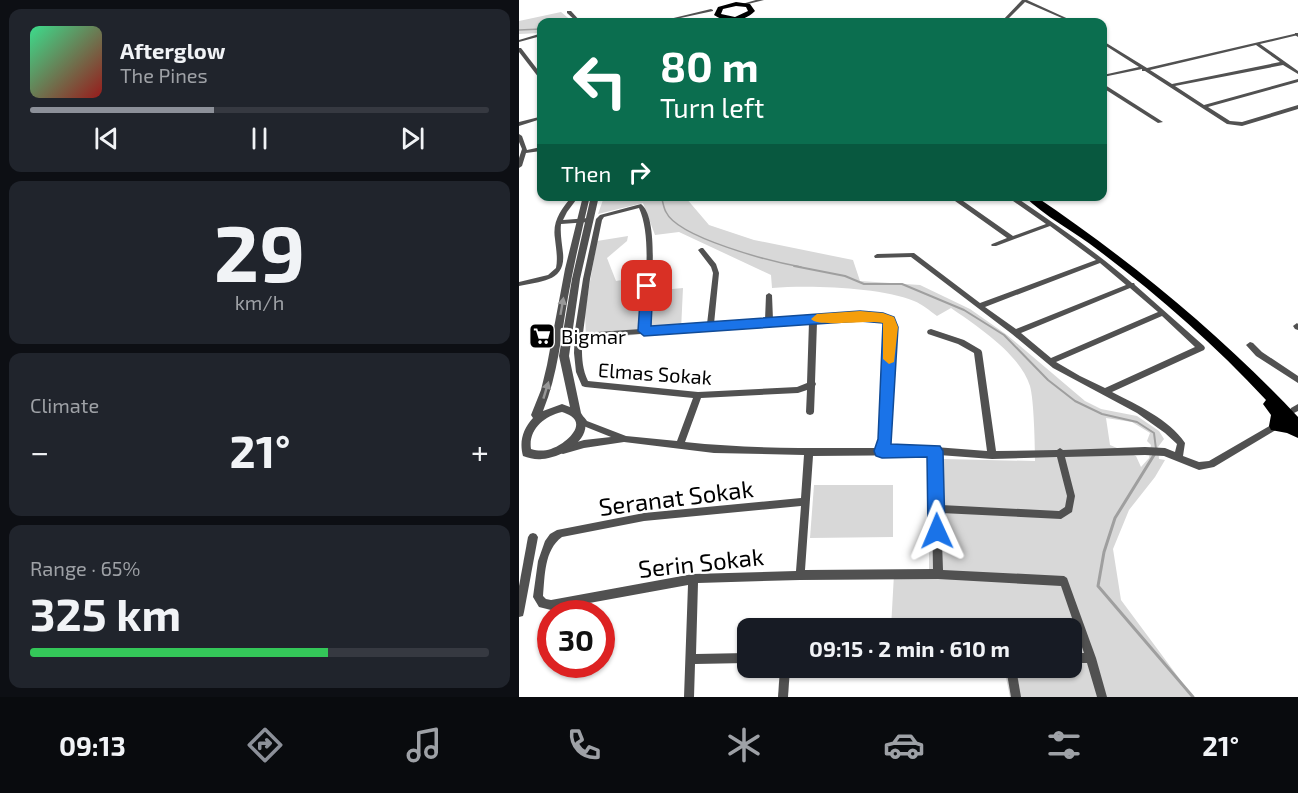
<!DOCTYPE html>
<html lang="en">
<head>
<meta charset="utf-8">
<style>
  :root { --surface:#171b24; --page:#20242c; --text:#f1f3f6; --muted:#9ea1a6; --line:#363941; --accent:#8c9099 }
  body { margin:0; font-family:"Exo 2",sans-serif; background:var(--page); color:var(--text); height:100vh; display:flex; flex-direction:column; font-size:22px; white-space:nowrap }
  * { box-sizing:border-box; margin:0 }
  p { font-size:20px; color:var(--muted) }
  .icon { flex:none; width:33px; height:33px; fill:none; stroke:currentColor; stroke-width:2; stroke-linecap:round; stroke-linejoin:round }
  .map { position:relative; flex:1; overflow:hidden }
  .side { display:flex; flex-direction:column; gap:9px; padding:9px; background:#0d0f14; width:519px }
  .side>* { flex:none }
  .banner { position:absolute; left:18px; top:18px; width:570px; height:183px; border-radius:12px; box-shadow:0 2px 4px #0004; background:#0b6e4f; color:#fff; overflow:hidden }
  .speed { position:absolute; left:18px; top:600px; display:flex; gap:12px; font-size:30px; font-weight:700; text-align:center }
  .speed>* { display:grid; place-content:center; width:78px; height:78px; border-radius:50%; background:var(--surface); box-shadow:0 2px 4px #0004; line-height:1 }
  .speed .limit { border:9px solid #d22; background:#fff; color:#111 }
  .pin { position:absolute; display:grid; place-items:center; width:51px; height:51px; color:#fff; margin:-26px; border-radius:12px; box-shadow:0 3px 9px #0006 }
  .me { position:absolute; width:66px; margin:-33px; rotate:359deg; stroke-linejoin:round; filter:drop-shadow(0 0 4px #0008) }
  .turn { display:flex; align-items:center; gap:21px; height:126px; padding:0 24px; font-size:27px }
  .turn .icon { width:78px; height:78px; stroke-width:2.5 }
  .turn b { display:block; font-size:42px; line-height:51px }
  .then { display:flex; align-items:center; height:57px; padding:0 24px; background:#0003; gap:12px; font-size:22px }
  .big { font-size:45px; font-weight:700; line-height:1.1 }
  .side .tile { flex:1; display:flex; flex-direction:column; justify-content:center; gap:9px; min-width:0; padding:0 21px; border-radius:12px; background:var(--page) }
  .side .dial { align-items:center; gap:0 }
  .dial b { font-size:78px; line-height:1 }
  .song { display:flex; align-items:center; gap:18px }
  .cover { width:72px; height:72px; border-radius:9px; background:linear-gradient(135deg,hsl(150 70% 55%),hsl(0 70% 35%)) }
  .played { height:6px; border-radius:3px; background:linear-gradient(90deg,var(--accent) 40%,var(--line) 40%) }
  .keys { display:flex; justify-content:space-around; direction:ltr }
  .heat { display:flex; justify-content:space-between; align-items:center; font-size:33px; direction:ltr }
  .charge { height:9px; border-radius:4px; background:linear-gradient(90deg,#34c759 65%,var(--line) 0) }
  .trip { position:absolute; left:218px; top:618px; width:345px; height:60px; border-radius:12px; background:var(--surface); box-shadow:0 2px 4px #0004; font-weight:700; line-height:60px; text-align:center }
  .menu { display:flex; height:96px; justify-content:space-around; align-items:center; background:#090b0e; color:var(--muted) }
  .menu .icon { width:42px; height:42px }
  .menu .current { color:var(--accent) }
  .menu b { font-size:27px; color:var(--text) }
  main { display:flex; flex:1; min-height:0 }
  .map>svg:first-child { display:block }
  .green { fill:#d8d8d8; fill-rule:evenodd }
  .lines { fill:none; stroke-linecap:round; stroke-linejoin:round }
  .stream-far2 { stroke:#9f9f9f; stroke-width:1.5 }
  .stream-far1 { stroke:#9f9f9f; stroke-width:2 }
  .stream { stroke:#9f9f9f; stroke-width:3 }
  .minor { fill:#515151; fill-rule:evenodd }
  .tertiary { fill:#515151; fill-rule:evenodd }
  .trunk { fill:#000; fill-rule:evenodd }
  .oneway { fill:#979797 }
  .route { fill:#1a73e8; stroke:#114b97; stroke-width:1.5 }
  .slow { fill:#f59e0b }
  .labels { text-anchor:middle; dominant-baseline:central; stroke-width:4.5; stroke-linejoin:round; paint-order:stroke }
  .poi-label { font-size:20px; fill:#000; stroke:#fff; text-anchor:start }
  .street-label { font-size:20px; fill:#000; stroke:#fff }
  .near-street-label { font-size:24px; fill:#000; stroke:#fff }
</style>
</head>
<body>
<main>
<section class="side">
<div class="tile">
<div class="song"><i class="cover"></i><div><b>Afterglow</b><p>The Pines</p></div></div>
<div class="played"></div>
<div class="keys"><svg class="icon" aria-label="previous" viewBox="0 0 24 24"><path d="M18 5L8 12l10 7zM5 5v14"/></svg><svg class="icon" aria-label="pause" viewBox="0 0 24 24"><path d="M8 5v14M16 5v14"/></svg><svg class="icon" aria-label="next" viewBox="0 0 24 24"><path d="M6 5l10 7-10 7zM19 5v14"/></svg></div>
</div>
<div class="tile dial"><b>29</b><p>km/h</p></div>
<div class="tile"><p>Climate</p>
<div class="heat"><a>−</a><b class="big">21°</b><a>+</a></div>
</div>
<div class="tile"><p>Range · 65%</p><b class="big">325 km</b><div class="charge"></div></div>
</section>
<div class="map">
<svg width="779" height="697" viewBox="0 0 779 697">
  <rect width="100%" height="100%" fill="#fff"/>
  <g class="green">
    <polygon points="42,12 54,22 22,22 22,33 0,34 0,21"/>
    <path d="M85,197H170L167,198L190,225L235,240L334,260L341,281L401,285L451,309L488,335L566,401L582,409L618,416L640,431L645,439L639,447L640,459L646,460L636,477L610,510L594,549L602,600L674,697H491L485,668H369H552V628H372L375,574L410,578V461L425,459L516,461C516,446 515,400 511,386C501,354 458,326 432,308L418,316C411,311 403,304 395,301C360,287 290,285 253,288L252,275L160,232L136,235L124,203L79,214ZM587,418L613,422L631,433L628,441L632,445L630,458L622,467L617,456L591,445Z"/>
    <polygon points="109,236 108,241 88,258 97,281 122,277 121,292 164,288 162,330 67,340 66,311 78,241"/>
    <polygon points="295,485 374,485 374,537 291,538"/>
  </g>
  <g class="lines">
    <g class="stream-far2">
      <polyline points="0,30 22,29"/>
      <path d="M148,196L143,199C144,203 145,209 147,212C159,238 254,262 282,267"/>
    </g>
    <polyline class="stream-far1" points="275,266 326,276 345,284 383,284 445,310 485,335 529,380 556,401 583,414 618,422 635,433 637,449"/>
    <polyline class="stream" points="635,455 596,518 585,552 579,586 674,697"/>
    <g class="minor">
      <polygon points="237,0 245,0 225,5 223,4"/>
      <polygon points="503,0 508,0 556,22 552,22 506,2 486,22 482,22"/>
      <polygon points="192,9 194,10 194,11 143,22 138,22"/>
      <polygon points="48,11 52,11 62,22 58,22 48,13"/>
      <path d="M779,33V35L741,44L779,71V74L764,65L656,86L685,105L779,79V82L689,107L711,121L723,122L779,105V109L723,126L708,124L626,71H623V69L584,77V75L620,67L584,44V41L628,68ZM737,45L761,62L653,84L631,70Z"/>
      <polygon points="20,34 22,34 22,36 0,42 0,40"/>
      <polygon points="0,48 2,48 22,74 22,78 20,78 0,52"/>
      <polygon points="584,85 586,85 644,122 639,123 584,88"/>
      <polygon points="20,117 22,117 22,119 0,126 0,122"/>
      <polygon points="0,134 3,136 8,150 22,147 22,151 7,153 3,166 0,168 0,158 3,149 0,142"/>
      <path d="M53,196H60L48,212L44,220L70,218L73,220L70,222L42,224C41,234 43,243 44,253C47,282 22,281 0,286V282L29,275L37,268C39,258 37,249 36,239C33,221 42,210 53,196Z"/>
      <path d="M429,196H437L494,236L527,224L487,196H495C536,224 576,251 613,283H615L616,285L685,346L686,348L685,350L593,392C618,405 650,419 666,443L664,456L680,462L690,461L754,424L757,423L760,424L761,426L760,428L695,467L680,470L645,456L626,455L546,457L556,496L553,512L542,519L422,513L424,570L545,576L548,578L577,658L588,697H578L568,663H552V653H565L542,586L419,579L281,580L179,583L177,654L228,653V663L176,664L175,697H165L169,585L32,610L20,607L14,597L19,561L26,541L31,534L38,530L125,513L282,498L285,455L195,453L105,442L65,448L44,454L41,453L40,450L41,447L44,446L65,440L92,437L62,425L57,418L58,416C63,414 65,417 68,421L107,436L158,441L174,398L66,387L63,386L57,372L55,353L56,330L64,279L77,219L81,215L122,204C142,219 131,304 129,328L188,324L194,273L192,267L179,250L182,248H184L197,264L200,273L195,324L246,320L247,295L250,293L253,295L254,320L341,313L364,315L373,319L376,328L370,439L368,448L416,447L468,451L455,353L439,344L409,334L408,332L409,330L412,329L445,340L462,350L463,352L477,451L538,450L541,448L544,450L626,447L646,448L656,452L658,444L646,433L618,413L534,368L493,334L392,257L356,258L355,256L358,254L395,253L461,303L577,260L531,226L477,246H473L472,245L473,244L488,238ZM120,208C134,239 125,295 122,329L64,333L71,279L83,220L85,217ZM581,263L607,285L497,329L466,307ZM611,288L639,312L532,358L502,333ZM643,316L676,347L586,388L561,376L537,362ZM341,319L363,320L367,323L368,328L362,439L360,448C295,448 230,449 166,442L182,398L279,393L288,390L287,412L288,414L291,415L294,414L295,412L296,386L297,384L296,382L298,322ZM290,322L288,383L278,387L179,392L69,381C62,367 63,353 63,338ZM412,455L414,569L286,570L294,456ZM420,455L473,459L538,457L548,496L546,507L540,511L422,505ZM282,506L277,571L174,574L32,600L27,599L24,596C26,576 25,550 43,537L125,521Z"/>
      <polygon points="778,323 779,324 779,330 776,329 774,326"/>
      <polygon points="731,342 734,343 743,352 779,376 779,383 737,356 727,345"/>
      <polygon points="779,404 779,411 775,413 772,412 771,410 772,408"/>
      <polygon points="14,533 17,534 19,537 5,612 4,616 0,617 0,586 9,537 11,534"/>
      <polygon points="261,668 271,668 269,697 259,697"/>
      <polygon points="487,668 497,668 502,697 492,697"/>
    </g>
    <g class="tertiary">
      <polygon points="210,17 212,18 212,20 195,22 184,22"/>
      <polygon points="776,33 779,33 779,37 776,35"/>
      <path d="M64,196H71C63,230 55,263 49,297C42,335 39,374 24,411L43,404L51,407L40,356L53,279L72,196H80L61,279L50,356L62,413C79,436 44,458 23,459C17,460 10,458 4,456C0,441 4,429 14,418L12,415L22,390L28,365L46,269ZM43,412C46,413 49,414 52,416C68,427 43,446 32,449C25,451 19,451 12,449C9,430 25,416 43,412Z"/>
    </g>
    <g class="trunk">
      <path d="M217,2L231,4L236,11C225,22 208,24 195,15L199,7ZM217,6L227,7L229,11L216,17L202,14L204,9Z"/>
      <path d="M505,196H516C612,261 700,333 779,417V438L768,433L752,430L750,426L752,415L744,404L747,400C696,345 639,295 579,250C556,232 525,216 505,196Z"/>
    </g>
  </g>
  <defs><path id="oneway-solid" d="M-6-.8H1V-3.2L6.5 0L1 3.2V.8H-6Z" transform="scale(1.5)"/></defs>
  <g class="oneway">
    <use href="#oneway-solid" transform="translate(43 306) rotate(-80)"/>
    <use href="#oneway-solid" transform="translate(27 390) rotate(-73)"/>
  </g>
  <polygon class="route" points="128,282 134,286 132,326 341,311 364,313 375,317 379,327 372,444 421,446 424,451 426,531 424,536 418,538 412,536 409,531 408,457 363,458 357,456 355,451 359,439 364,323 341,321 125,336 119,331 122,286"/>
  <path class="slow" d="M341,311L364,313L375,317L379,327L375,362L370,364L364,359V323C348,319 299,328 292,319L298,314Z"/>
  <defs>
    <symbol id="supermarket-square" viewBox="-11 -11 22 22"><rect x="-9" y="-9" width="18" height="18" rx="4" fill="#000" stroke="#fff"/><path d="M-6-5.5h2.5l.6 2H6L4.5 2H-2.5L-4.4-4H-6ZM-1.5 3.2a1.3 1.3 0 1 0 .1 0ZM3 3.2a1.3 1.3 0 1 0 .1 0Z" fill="#fff"/></symbol>
  </defs>
  <g fill-rule="evenodd">
    <use href="#supermarket-square" x="8" y="321" width="30" height="30"/>
  </g>
  <g class="labels">
    <g class="poi-label">
      <text x="42" y="336">Bigmar</text>
    </g>
    <g class="street-label">
      <text transform="translate(136 373) rotate(4)">Elmas Sokak</text>
    </g>
    <g class="near-street-label">
      <text transform="translate(157 497) rotate(-7)">Seranat Sokak</text>
      <text transform="translate(182 562) rotate(-6)">Serin Sokak</text>
    </g>
  </g>
</svg>
<div class="speed"><div class="limit">30</div></div>
<div class="pin" style="left:128px;top:286px;background:#d93025"><svg class="icon" aria-label="arrive" viewBox="0 0 24 24"><path d="M6 21V4h12l-3 4 3 4H6"/></svg></div>
<svg class="me" style="left:418px;top:531px" viewBox="-20 -20 40 40"><path d="M0-17L14 15 0 8-14 15z" fill="#1a73e8" stroke="#fff" stroke-width="4"/></svg>
<div class="trip">09:15 · 2 min · 610 m</div>
<div class="banner">
<div class="turn"><svg class="icon" aria-label="left" viewBox="0 0 24 24"><path d="M17 20v-9H6M10 6l-5 5 5 5"/></svg><div><b>80 m</b>Turn left</div></div>
<div class="then">Then<svg class="icon" aria-label="right" viewBox="0 0 24 24"><path d="M7 20v-9h11M14 6l5 5-5 5"/></svg></div>
</div>
</div>
</main>
<nav class="menu">
<b>09:13</b>
<svg class="icon current" aria-label="directions" viewBox="0 0 24 24"><path d="M12 3l9 9-9 9-9-9zM9 14v-3h6M13 9l2 2-2 2"/></svg>
<svg class="icon" aria-label="music" viewBox="0 0 24 24"><path d="M9 18V5l10-2v13"/><circle cx="6" cy="18" r="3"/><circle cx="16" cy="16" r="3"/></svg>
<svg class="icon" aria-label="phone" viewBox="0 0 24 24"><path d="M5 4h4l2 5-3 2q2 4 5 5l2-3 5 2v4C11 20 4 13 5 4z"/></svg>
<svg class="icon" aria-label="climate" viewBox="0 0 24 24"><path d="M12 3v18M4 7l16 10M4 17L20 7"/></svg>
<svg class="icon" aria-label="car" viewBox="0 0 24 24"><path d="M5 17H2v-5l4-1 3-4h7l3 4 3 1v5h-3M9 17h6M6 11h13"/><circle cx="7" cy="17" r="2"/><circle cx="17" cy="17" r="2"/></svg>
<svg class="icon" aria-label="filters" viewBox="0 0 24 24"><path d="M4 7h16M4 17h16"/><circle cx="9" cy="7" r="2"/><circle cx="15" cy="17" r="2"/></svg>
<b>21°</b>
</nav>
</body>
</html>
